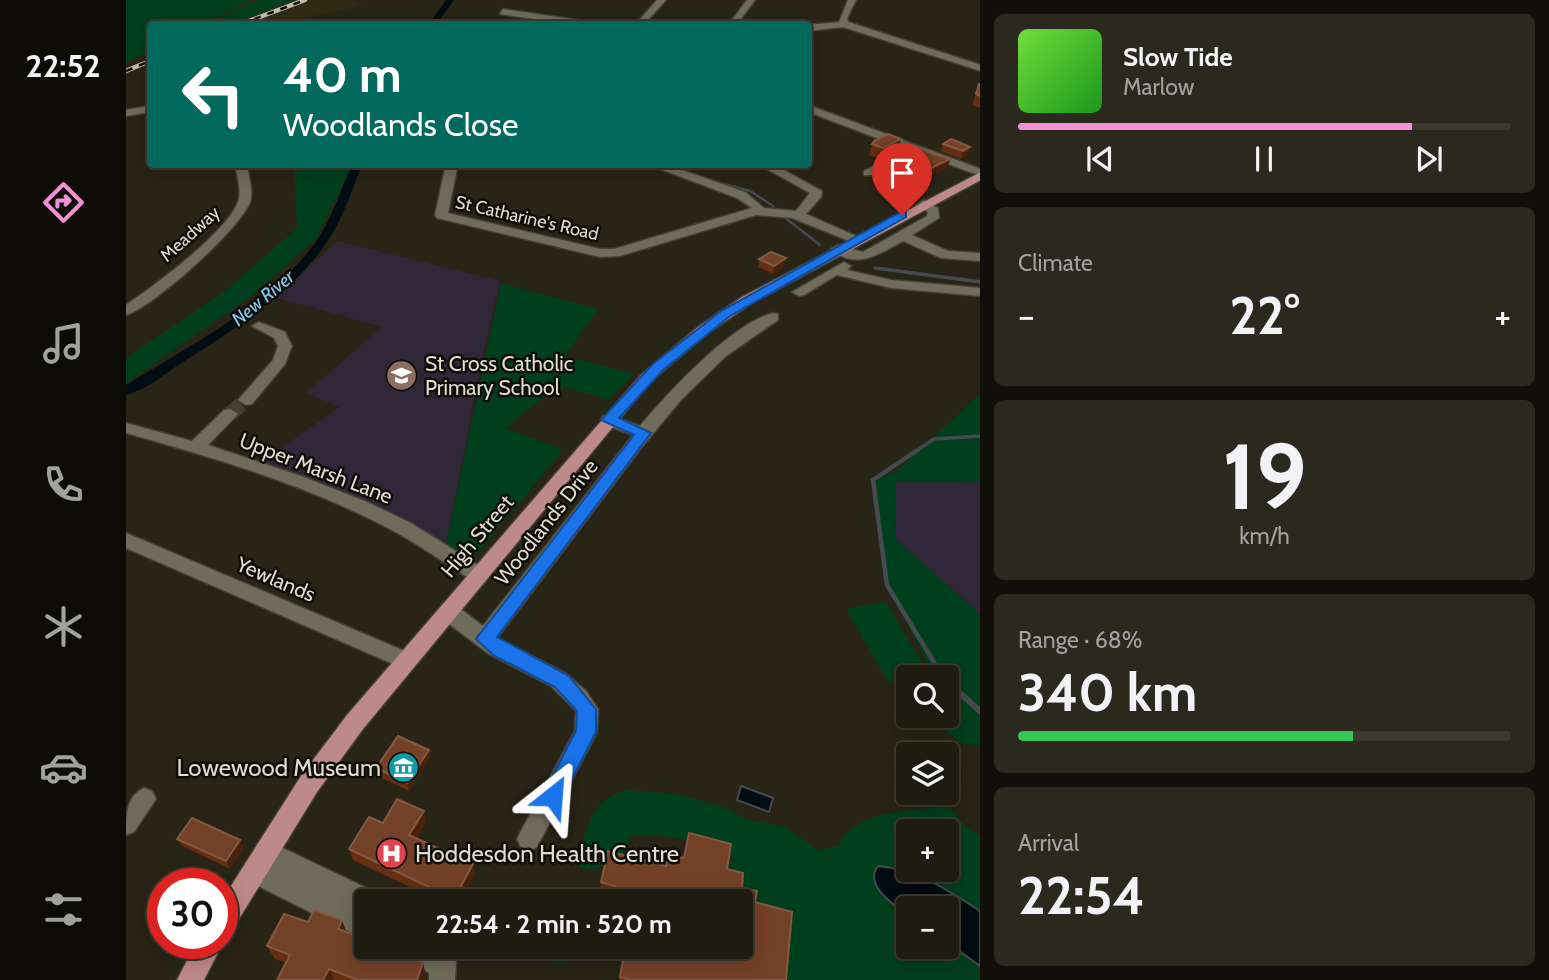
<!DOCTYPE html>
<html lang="en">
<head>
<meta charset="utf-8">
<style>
  :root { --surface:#1e1b10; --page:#2b281e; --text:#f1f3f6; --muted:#a1a19f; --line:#3c3930; --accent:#f391d6 }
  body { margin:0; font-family:Cabin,sans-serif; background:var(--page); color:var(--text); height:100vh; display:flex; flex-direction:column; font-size:26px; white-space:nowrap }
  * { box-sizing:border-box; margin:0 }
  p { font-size:23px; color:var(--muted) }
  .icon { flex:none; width:38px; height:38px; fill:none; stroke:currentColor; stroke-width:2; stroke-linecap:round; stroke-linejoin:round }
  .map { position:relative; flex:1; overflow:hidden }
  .side { display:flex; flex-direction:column; gap:14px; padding:14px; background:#100f09; width:569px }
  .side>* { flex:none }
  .banner { position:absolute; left:21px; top:21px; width:665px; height:147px; border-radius:7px; box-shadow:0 4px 18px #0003,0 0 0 2px var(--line); background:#00695c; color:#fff; overflow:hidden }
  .controls { position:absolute; left:770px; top:665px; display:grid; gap:14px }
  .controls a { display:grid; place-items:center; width:63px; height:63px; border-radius:7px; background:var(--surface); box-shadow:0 4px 18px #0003,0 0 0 2px var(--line); font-size:35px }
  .speed { position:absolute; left:21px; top:868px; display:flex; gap:14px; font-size:35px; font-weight:700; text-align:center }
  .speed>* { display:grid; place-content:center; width:91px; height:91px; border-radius:50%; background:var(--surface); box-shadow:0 4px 18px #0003,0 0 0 2px var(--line); line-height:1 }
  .speed .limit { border:10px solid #d22; background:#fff; color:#111 }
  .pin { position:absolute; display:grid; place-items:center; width:60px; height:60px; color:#fff; margin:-72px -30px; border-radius:50% 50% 50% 0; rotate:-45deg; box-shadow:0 0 7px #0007 }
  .pin .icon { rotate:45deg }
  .me { position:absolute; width:77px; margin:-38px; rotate:28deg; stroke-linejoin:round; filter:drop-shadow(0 0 5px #0008) }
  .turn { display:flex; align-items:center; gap:24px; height:147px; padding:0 21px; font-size:32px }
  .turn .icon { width:91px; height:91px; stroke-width:2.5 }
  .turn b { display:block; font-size:49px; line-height:60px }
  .big { font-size:52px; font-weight:700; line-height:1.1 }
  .side .card { flex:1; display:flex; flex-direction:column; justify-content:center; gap:10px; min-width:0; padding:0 24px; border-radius:10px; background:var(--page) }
  .side .dial { align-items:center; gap:0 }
  .dial b { font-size:91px; line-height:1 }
  .song { display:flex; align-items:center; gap:21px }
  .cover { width:84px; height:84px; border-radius:10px; background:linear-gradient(135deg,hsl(100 70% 55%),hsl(120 70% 35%)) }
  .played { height:7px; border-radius:4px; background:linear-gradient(90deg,var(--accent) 80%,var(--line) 80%) }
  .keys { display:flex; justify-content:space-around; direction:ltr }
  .heat { display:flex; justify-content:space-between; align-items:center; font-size:38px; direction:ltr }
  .charge { height:10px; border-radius:5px; background:linear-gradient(90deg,#34c759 68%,var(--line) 0) }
  .trip { position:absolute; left:228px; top:889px; width:399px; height:70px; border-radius:7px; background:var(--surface); box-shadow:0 4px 18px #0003,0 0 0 2px var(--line); font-weight:700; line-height:70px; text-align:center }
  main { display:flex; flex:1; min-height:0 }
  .tab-bar { display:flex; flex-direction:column; width:126px; justify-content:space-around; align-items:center; background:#0c0b06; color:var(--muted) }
  .tab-bar .icon { width:49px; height:49px }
  .tab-bar .on { color:var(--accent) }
  .tab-bar b { font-size:32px; color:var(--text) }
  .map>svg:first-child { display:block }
  .built { fill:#302a15 }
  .education { fill:#2f2737 }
  .green { fill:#003f1e; fill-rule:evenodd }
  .water { fill:#020c13; stroke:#444a4d; stroke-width:2 }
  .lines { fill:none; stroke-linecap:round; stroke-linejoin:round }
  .stream-far3 { stroke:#444a4d; stroke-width:2.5 }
  .stream-far2 { stroke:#444a4d; stroke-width:3.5 }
  .stream-far1 { stroke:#444a4d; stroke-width:4.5 }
  .stream { stroke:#444a4d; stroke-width:6 }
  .canal { fill:#020c13; fill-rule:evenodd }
  .street-tunnel { stroke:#434032; stroke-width:15; stroke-dasharray:15 8; stroke-linecap:butt }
  .street-casing { stroke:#423f34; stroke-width:3 }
  .primary-casing { stroke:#423f34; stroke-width:3 }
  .street { fill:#706c5b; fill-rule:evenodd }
  .primary { fill:#be8a89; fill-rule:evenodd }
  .rail-casing { stroke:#bfbcb2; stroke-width:4.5 }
  .rail { stroke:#0f0d07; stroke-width:2.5; stroke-dasharray:7; stroke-linecap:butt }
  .wall { fill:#662e12 }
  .shaded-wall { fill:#48220b }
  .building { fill:#734127; stroke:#845942; stroke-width:2 }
  .route { fill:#1a73e8; stroke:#114b97; stroke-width:2 }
  .labels { text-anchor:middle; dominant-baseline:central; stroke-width:5; stroke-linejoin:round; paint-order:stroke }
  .far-street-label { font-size:18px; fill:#dedcd3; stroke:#0f0d07 }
  .far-water-label { font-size:19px; font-style:italic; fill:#86caf3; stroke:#0f0d07 }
  .poi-label { font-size:21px; fill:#dedcd3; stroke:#0f0d07; text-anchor:start }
  .street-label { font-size:21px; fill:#dedcd3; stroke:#0f0d07 }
  .near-poi-label { font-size:24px; fill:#dedcd3; stroke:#0f0d07; text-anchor:end }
</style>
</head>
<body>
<main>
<nav class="tab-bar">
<b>22:52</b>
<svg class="icon on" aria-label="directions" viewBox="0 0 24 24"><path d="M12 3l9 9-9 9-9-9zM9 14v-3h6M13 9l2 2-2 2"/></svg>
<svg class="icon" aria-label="music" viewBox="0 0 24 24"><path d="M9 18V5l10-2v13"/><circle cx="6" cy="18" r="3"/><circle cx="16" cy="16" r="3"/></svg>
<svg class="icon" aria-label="phone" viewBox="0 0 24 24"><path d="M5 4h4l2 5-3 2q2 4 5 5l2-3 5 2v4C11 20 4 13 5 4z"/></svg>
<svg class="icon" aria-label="climate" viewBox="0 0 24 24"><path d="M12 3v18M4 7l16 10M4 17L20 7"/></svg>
<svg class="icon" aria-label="car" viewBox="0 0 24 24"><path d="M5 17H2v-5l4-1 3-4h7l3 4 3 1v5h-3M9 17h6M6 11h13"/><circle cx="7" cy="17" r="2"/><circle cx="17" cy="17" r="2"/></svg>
<svg class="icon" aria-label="filters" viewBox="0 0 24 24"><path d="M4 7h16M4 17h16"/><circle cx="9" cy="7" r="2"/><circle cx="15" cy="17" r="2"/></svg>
</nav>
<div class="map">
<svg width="855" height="980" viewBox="0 0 855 980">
  <rect width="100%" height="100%" fill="#282416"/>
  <polygon class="built" points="126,0 228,0 237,6 147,24 77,24"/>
  <g class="education">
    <polygon points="212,241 374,281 356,358 320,544 223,497 133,463 214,407 180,393 256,327 148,297"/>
    <polygon points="854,481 854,614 770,539 769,482"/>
  </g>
  <g class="green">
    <polygon points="0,0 126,0 76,24 24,24 24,51 0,62"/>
    <polygon points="132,0 168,0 105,24 82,24"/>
    <polygon points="168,165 226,165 190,239 124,297 0,383 0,358 99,291 171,228"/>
    <polygon points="375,283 472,309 439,356 508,374 482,400 438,387 433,391 427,389 380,428 437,450 349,556 338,555 320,544"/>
    <polygon points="854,394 854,481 769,482 770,539 854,614 854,746 834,743 804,716 821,716 821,677 809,677 761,585 747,480 771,471"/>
    <polygon points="759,601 803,674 762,682 720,609"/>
    <path d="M499,790L552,794L601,808L620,819L659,827L692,850L713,845C730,809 787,811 822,806L840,827L854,835V911C822,890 791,869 752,866L762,900L782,915V947H821V942L854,966V980H655L614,901L597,884L600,859L614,863C590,843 533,832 503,836L500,864L479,861L468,870L454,868C454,847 461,815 478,801C484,796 492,793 499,790ZM782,831H821V870H782Z"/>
    <polygon points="390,947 444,947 464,951 465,958 430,964"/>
  </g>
  <g class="water">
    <polygon points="615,786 647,798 643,812 611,800"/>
    <path d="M752,866C791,869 822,890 854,911V966L821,942V908H782V915C769,906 737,885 752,866Z"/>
  </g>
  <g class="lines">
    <g class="stream-far3">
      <polyline points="541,164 556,170"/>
      <polyline points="594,183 624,191 647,206"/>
      <polyline points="658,217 694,245"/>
    </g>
    <g class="stream-far2">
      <polyline points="749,268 855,282"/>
      <polyline points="787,453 808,439 855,436"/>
    </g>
    <g class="stream-far1">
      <polyline points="790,451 747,480 761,585 817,677"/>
      <polyline points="821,681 827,687"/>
    </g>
    <polyline class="stream" points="825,685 855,712"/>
    <g class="canal">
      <polygon points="320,0 328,0 311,24 303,24"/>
      <path d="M226,164H236C227,188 219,212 206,234C173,289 113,326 60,360C42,371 21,390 0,395V385C65,345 154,299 195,234C208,212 216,188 226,164Z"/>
    </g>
    <polyline class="street-tunnel" points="104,414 120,400"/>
    <defs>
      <g id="street">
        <polygon points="531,0 540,0 518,24 510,24"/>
        <polygon points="621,0 629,0 611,24 603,24"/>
        <polygon points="722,0 730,0 721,18 722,22 855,65 855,71 717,27 682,31 682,25 713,22"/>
        <polygon points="377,9 458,21 462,24 443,24 374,14"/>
        <polygon points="682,105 855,169 855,176 789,152 746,175 738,175 738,171 780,149 682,112"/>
        <polygon points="24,106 24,112 0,116 0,110"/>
        <path d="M109,164H121C122,176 128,191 124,202C115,228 26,308 0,315V305C28,286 101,232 112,202C116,191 111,176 109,164Z"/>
        <polygon points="320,164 332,164 322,213 474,249 488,249 626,208 611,198 521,164 539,164 619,192 638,208 670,211 684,193 632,164 647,164 696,191 695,197 680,214 737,239 736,242 726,242 666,218 630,215 494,256 474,257 311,218 309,215"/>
        <path d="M798,200L812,208L813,218L786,235L822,251L855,253V261L815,258L777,241C754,254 729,271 705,249L712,245L737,252L801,216L802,212L792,204Z"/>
        <polygon points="718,262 725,266 721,270 765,280 855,288 855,296 765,288 711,275 678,295 673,296 666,292"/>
        <path d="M647,313L652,314V320L600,356L555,400L515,448L371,638L439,673L460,691L472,709L471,732L411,847L403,851L395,847L391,839L395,831L449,731L450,711L425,686L363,654L315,618L312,612L315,606L322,604L336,610L357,626L507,435L477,424L475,420L477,416L483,415L514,426C542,393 605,324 647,313Z"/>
        <polygon points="133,322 159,332 166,346 159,364 126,404 120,405 112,400 147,360 152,346 148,338 126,326"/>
        <path d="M104,409L112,414L82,445L175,476L241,502L285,523L360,570L363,575L360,580H346C318,563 290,542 260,527C178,484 88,458 0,433V423L66,441L98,410Z"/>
        <polygon points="0,533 288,655 291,661 288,667 281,670 274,667 0,548"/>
        <path d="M18,788L26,791L30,799L8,832L0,835C0,816 0,796 18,788Z"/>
        <polygon points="140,840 249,892 252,901 240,901 240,940 120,880 117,871 120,862 131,860 128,852 131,844"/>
        <polygon points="267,947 331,947 329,980 303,980 303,973 271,956"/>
      </g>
      <g id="primary">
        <polygon points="855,172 855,180 626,303 582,333 525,381 237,729 191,792 105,932 96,936 96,900 175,776 221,715 515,375 572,327 616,297"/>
        <polygon points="96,941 97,943 78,980 51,980 70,943"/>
      </g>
    </defs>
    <use href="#street" class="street-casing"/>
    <use href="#primary" class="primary-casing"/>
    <use href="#street" class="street"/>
    <use href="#primary" class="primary"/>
    <defs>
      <g id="rail">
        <polyline points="115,24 179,0"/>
        <polyline points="0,71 24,61"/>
      </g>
    </defs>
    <use href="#rail" class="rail-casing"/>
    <use href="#rail" class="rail"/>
  </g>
  <g class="wall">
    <polygon points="853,84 854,84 854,108 846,105"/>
    <polygon points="746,144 772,150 755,159 743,155"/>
    <polygon points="817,144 844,147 842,154 835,159 815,151"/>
    <polygon points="824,159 822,167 775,190 759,183 761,176 758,175 760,167"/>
    <polygon points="633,259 658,267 647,274 632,267"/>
    <polygon points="303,750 304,758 283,791 252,776 250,768"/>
    <polygon points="298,811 300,822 291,838 347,864 348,875 335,901 313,901 227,860 223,849 257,823"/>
    <polygon points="563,833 601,869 616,888 629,902 660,980 493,980 497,961 485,958 487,947 614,947 614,901 486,901 486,900 474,896 475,882 540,866 558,857"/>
    <polygon points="51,839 114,840 118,848 104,869 56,846"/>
    <polygon points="182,922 221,932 300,975 299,980 151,980 160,963 149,959 141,946"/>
  </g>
  <g class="shaded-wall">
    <polygon points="775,139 772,150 755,159 757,148"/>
    <polygon points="844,147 842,154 835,159 837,151"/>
    <polygon points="824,159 822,167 775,190 777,182"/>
    <polygon points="660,258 658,267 647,274 648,266"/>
    <polygon points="303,750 304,758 283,791 281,783"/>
    <polygon points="298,811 300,822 286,846 283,835"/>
    <polygon points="114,840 118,848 104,869 100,861"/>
    <polygon points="347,864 348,875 335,901 329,901 328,899"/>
    <polygon points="216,920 221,934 212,929"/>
    <polygon points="297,962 300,975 299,980 291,980"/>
    <polygon points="203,969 208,980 197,980"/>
  </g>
  <g class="building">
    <polygon points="853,84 854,84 854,96 850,94"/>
    <polygon points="762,134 775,139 757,148 746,144 748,141"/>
    <polygon points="825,139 844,147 837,151 817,144"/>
    <polygon points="789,148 824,159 777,182 761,176 767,172 764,171 766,169 760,167"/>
    <polygon points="645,252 660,258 648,266 633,259"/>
    <polygon points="272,736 303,750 281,783 250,768"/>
    <polygon points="271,799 298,811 283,835 347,864 328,899 223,849 243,817 257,823"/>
    <polygon points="66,818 114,840 100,861 51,839"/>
    <polygon points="563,833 605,844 601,869 617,873 616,888 631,891 629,902 666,912 660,980 505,980 494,977 499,948 494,947 614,947 614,901 491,901 486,900 489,886 475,882 482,851 540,866 542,854 558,858"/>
    <polygon points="188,910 216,920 212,929 240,939 240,947 258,947 297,962 291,980 232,980 203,969 197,980 151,980 164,955 141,946 158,914 182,922"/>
  </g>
  <polygon class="route" points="776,211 780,212 780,217 604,316 537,370 493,418 525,433 371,637 443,676 470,709 470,732 434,803 427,806 419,803 416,796 450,731 451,711 429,687 367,655 350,639 508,435 475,420 527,364 595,311"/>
  <defs>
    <symbol id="school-disc" viewBox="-11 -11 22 22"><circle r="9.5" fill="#8d6e63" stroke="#0f0d07"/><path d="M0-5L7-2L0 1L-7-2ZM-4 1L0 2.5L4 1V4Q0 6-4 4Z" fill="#fff"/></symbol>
    <symbol id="museum-disc" viewBox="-11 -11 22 22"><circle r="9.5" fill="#0f9aa8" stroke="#0f0d07"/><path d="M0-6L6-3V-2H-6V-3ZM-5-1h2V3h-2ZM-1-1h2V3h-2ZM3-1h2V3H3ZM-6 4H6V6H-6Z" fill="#fff"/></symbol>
    <symbol id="hospital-disc" viewBox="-11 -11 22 22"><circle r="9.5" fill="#e0444e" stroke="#0f0d07"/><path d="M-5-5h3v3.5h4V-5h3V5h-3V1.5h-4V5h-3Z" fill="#fff"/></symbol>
  </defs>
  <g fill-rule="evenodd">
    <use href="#school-disc" x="258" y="358" width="35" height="35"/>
    <use href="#museum-disc" x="260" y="750" width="35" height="35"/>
    <use href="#hospital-disc" x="248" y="836" width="35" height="35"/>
  </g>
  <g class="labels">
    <g class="far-street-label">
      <text transform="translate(401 218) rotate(13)">St Catharine's Road</text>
      <text transform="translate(64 234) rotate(-42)">Meadway</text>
    </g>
    <g class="far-water-label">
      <text transform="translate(137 298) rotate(-40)">New River</text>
    </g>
    <g class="poi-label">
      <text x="299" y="363">St Cross Catholic<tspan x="299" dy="24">Primary School</tspan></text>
    </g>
    <g class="street-label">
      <text transform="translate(190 468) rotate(21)">Upper Marsh Lane</text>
      <text transform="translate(420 522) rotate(-52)">Woodlands Drive</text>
      <text transform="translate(351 536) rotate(-50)">High Street</text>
      <text transform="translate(150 579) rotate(23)">Yewlands</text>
    </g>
    <g class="near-poi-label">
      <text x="255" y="767">Lowewood Museum</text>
      <text x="289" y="853" text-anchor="start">Hoddesdon Health Centre</text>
    </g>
  </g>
</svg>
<div class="controls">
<a><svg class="icon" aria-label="search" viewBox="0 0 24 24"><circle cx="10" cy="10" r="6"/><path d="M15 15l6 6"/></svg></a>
<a><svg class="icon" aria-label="layers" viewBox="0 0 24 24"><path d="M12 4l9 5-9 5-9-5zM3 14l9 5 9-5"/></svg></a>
<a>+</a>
<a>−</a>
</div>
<div class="speed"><div class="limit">30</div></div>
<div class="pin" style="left:776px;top:215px;background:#d93025"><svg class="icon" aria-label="arrive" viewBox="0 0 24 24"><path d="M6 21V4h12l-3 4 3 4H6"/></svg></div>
<svg class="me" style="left:427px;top:796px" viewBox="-20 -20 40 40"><path d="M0-17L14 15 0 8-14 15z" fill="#1a73e8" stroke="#fff" stroke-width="4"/></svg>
<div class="trip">22:54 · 2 min · 520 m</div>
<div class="banner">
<div class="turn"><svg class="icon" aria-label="left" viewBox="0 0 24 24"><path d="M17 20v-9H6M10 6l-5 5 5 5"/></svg><div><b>40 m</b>Woodlands Close</div></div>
</div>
</div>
<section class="side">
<div class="card">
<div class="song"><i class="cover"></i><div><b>Slow Tide</b><p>Marlow</p></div></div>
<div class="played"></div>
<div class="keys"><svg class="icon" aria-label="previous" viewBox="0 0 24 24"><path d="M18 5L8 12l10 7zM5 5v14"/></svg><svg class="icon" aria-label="pause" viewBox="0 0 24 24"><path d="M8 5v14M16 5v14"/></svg><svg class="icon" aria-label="next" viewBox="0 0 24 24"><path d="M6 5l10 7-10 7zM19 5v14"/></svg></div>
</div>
<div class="card"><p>Climate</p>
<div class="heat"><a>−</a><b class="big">22°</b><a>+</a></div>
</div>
<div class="card dial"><b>19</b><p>km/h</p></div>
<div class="card"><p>Range · 68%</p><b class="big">340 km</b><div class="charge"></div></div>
<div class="card"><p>Arrival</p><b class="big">22:54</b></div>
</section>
</main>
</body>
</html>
